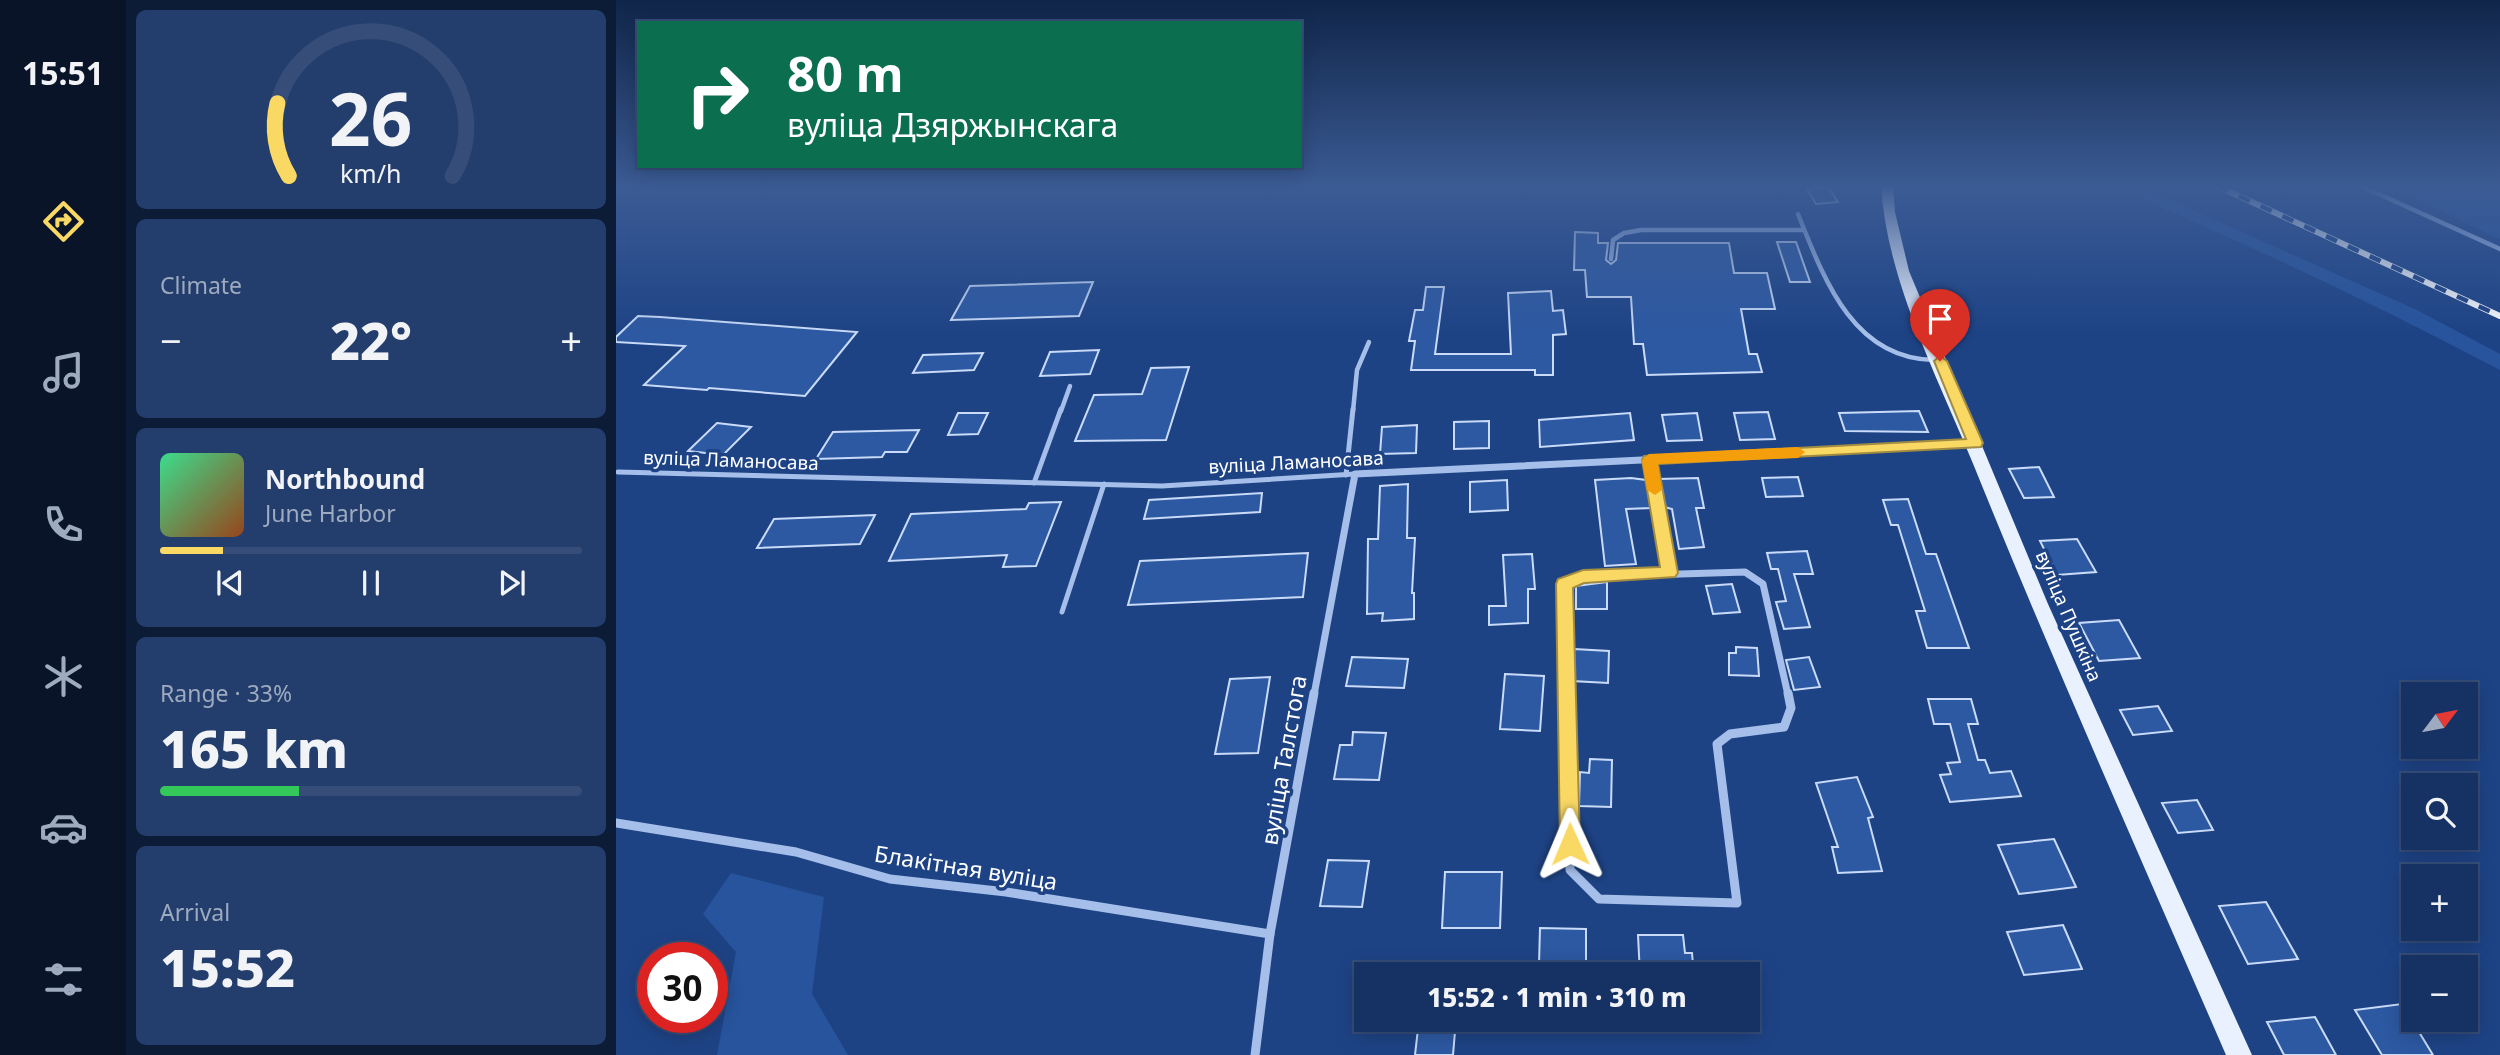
<!DOCTYPE html>
<html lang="en">
<head>
<meta charset="utf-8">
<style>
  :root { --surface:#163264; --page:#233e6d; --text:#f1f3f6; --muted:#9eaabf; --line:#354d78; --accent:#f9d864 }
  body { margin:0; font-family:"Noto Sans",sans-serif; background:var(--page); color:var(--text); height:100vh; display:flex; flex-direction:column; font-size:26px; white-space:nowrap }
  * { box-sizing:border-box; margin:0 }
  p { font-size:23px; color:var(--muted) }
  .icon { flex:none; width:38px; height:38px; fill:none; stroke:currentColor; stroke-width:2; stroke-linecap:round; stroke-linejoin:round }
  .map { position:relative; flex:1; overflow:hidden }
  .details { display:flex; flex-direction:column; gap:10px; padding:10px; background:#0c1c37; width:490px }
  .details>* { flex:none }
  .guide { position:absolute; left:21px; top:21px; width:665px; height:147px; border-radius:0px; box-shadow:0 4px 18px #0003,0 0 0 2px var(--line); background:#0b6e4f; color:#fff; overflow:hidden }
  .needle { width:46px; rotate:58deg }
  .buttons { position:absolute; left:1785px; top:682px; display:grid; gap:14px }
  .buttons a { display:grid; place-items:center; width:77px; height:77px; border-radius:0px; background:var(--surface); box-shadow:0 4px 18px #0003,0 0 0 2px var(--line); font-size:35px }
  .speed { position:absolute; left:21px; top:942px; display:flex; gap:14px; font-size:35px; font-weight:700; text-align:center }
  .speed>* { display:grid; place-content:center; width:91px; height:91px; border-radius:50%; background:var(--surface); box-shadow:0 4px 18px #0003,0 0 0 2px var(--line); line-height:1 }
  .speed .limit { border:10px solid #d22; background:#fff; color:#111 }
  .pin { position:absolute; display:grid; place-items:center; width:60px; height:60px; color:#fff; margin:-72px -30px; border-radius:50% 50% 50% 0; rotate:-45deg; box-shadow:0 0 7px #0007 }
  .pin .icon { rotate:45deg }
  .me { position:absolute; width:77px; margin:-38px; rotate:359deg; stroke-linejoin:round; filter:drop-shadow(0 0 5px #0008) }
  .turn { display:flex; align-items:center; gap:24px; height:147px; padding:0 35px; font-size:32px }
  .turn .icon { width:91px; height:91px; stroke-width:2.5 }
  .turn b { display:block; font-size:49px; line-height:60px }
  .big { font-size:52px; font-weight:800; line-height:1.1 }
  .details .tile { flex:1; display:flex; flex-direction:column; justify-content:center; gap:10px; min-width:0; padding:0 24px; border-radius:10px; background:var(--page) }
  .details .dial { align-items:center; gap:0 }
  .dial svg { height:182px; overflow:visible; fill:none; stroke:var(--line); stroke-width:7; stroke-linecap:round; text-anchor:middle }
  .dial text { fill:var(--text); stroke:none }
  .song { display:flex; align-items:center; gap:21px }
  .cover { width:84px; height:84px; border-radius:10px; background:linear-gradient(135deg,hsl(150 70% 55%),hsl(20 70% 35%)) }
  .played { height:7px; border-radius:4px; background:linear-gradient(90deg,var(--accent) 15%,var(--line) 15%) }
  .keys { display:flex; justify-content:space-around; direction:ltr }
  .heat { display:flex; justify-content:space-between; align-items:center; font-size:38px; direction:ltr }
  .charge { height:10px; border-radius:5px; background:linear-gradient(90deg,#34c759 33%,var(--line) 0) }
  .trip { position:absolute; left:738px; top:962px; width:406px; height:70px; border-radius:0px; background:var(--surface); box-shadow:0 4px 18px #0003,0 0 0 2px var(--line); font-weight:800; line-height:70px; text-align:center }
  main { display:flex; flex:1; min-height:0 }
  .menu { display:flex; flex-direction:column; width:126px; justify-content:space-around; align-items:center; background:#091428; color:var(--muted) }
  .menu .icon { width:49px; height:49px }
  .menu .on { color:var(--accent) }
  .menu b { font-size:32px; color:var(--text) }
  .map>svg:first-child { display:block }
  .green { fill:#27549d }
  .building { fill:#2d59a2; stroke:#c9dbf8; stroke-width:2 }
  .lines { fill:none; stroke-linecap:round; stroke-linejoin:round }
  .lane-far1 { stroke:#a5bfea; stroke-width:4.5 }
  .lane { stroke:#a5bfea; stroke-width:5 }
  .street-far1 { stroke:#a5bfea; stroke-width:7 }
  .street { stroke:#a5bfea; stroke-width:9 }
  .primary { fill:#e9f0fe; fill-rule:evenodd }
  .rail-casing { stroke:#fff; stroke-width:6 }
  .rail { stroke:#1e4385; stroke-width:4.5; stroke-dasharray:12; stroke-linecap:butt }
  .route { fill:#f9d864; stroke:#a28c41; stroke-width:2 }
  .slow { fill:#f59e0b }
  .labels { text-anchor:middle; dominant-baseline:central; stroke-width:7; stroke-linejoin:round; paint-order:stroke }
  .street-label { font-size:19px; fill:#fff; stroke:#1e4385 }
  .near-street-label { font-size:23px; fill:#fff; stroke:#1e4385 }
</style>
</head>
<body>
<main>
<nav class="menu">
<b>15:51</b>
<svg class="icon on" aria-label="directions" viewBox="0 0 24 24"><path d="M12 3l9 9-9 9-9-9zM9 14v-3h6M13 9l2 2-2 2"/></svg>
<svg class="icon" aria-label="music" viewBox="0 0 24 24"><path d="M9 18V5l10-2v13"/><circle cx="6" cy="18" r="3"/><circle cx="16" cy="16" r="3"/></svg>
<svg class="icon" aria-label="phone" viewBox="0 0 24 24"><path d="M5 4h4l2 5-3 2q2 4 5 5l2-3 5 2v4C11 20 4 13 5 4z"/></svg>
<svg class="icon" aria-label="climate" viewBox="0 0 24 24"><path d="M12 3v18M4 7l16 10M4 17L20 7"/></svg>
<svg class="icon" aria-label="car" viewBox="0 0 24 24"><path d="M5 17H2v-5l4-1 3-4h7l3 4 3 1v5h-3M9 17h6M6 11h13"/><circle cx="7" cy="17" r="2"/><circle cx="17" cy="17" r="2"/></svg>
<svg class="icon" aria-label="filters" viewBox="0 0 24 24"><path d="M4 7h16M4 17h16"/><circle cx="9" cy="7" r="2"/><circle cx="15" cy="17" r="2"/></svg>
</nav>
<section class="details">
<div class="tile dial"><svg viewBox="0 0 100 80">
<path d="M14 69A42 42 0 1 1 86 69"/>
<path d="M14 69A42 42 0 0 1 9 37" stroke="#f9d864"/>
<text x="50" y="56" font-size="32" font-weight="700">26</text>
<text x="50" y="72" font-size="11">km/h</text>
</svg></div>
<div class="tile"><p>Climate</p>
<div class="heat"><a>−</a><b class="big">22°</b><a>+</a></div>
</div>
<div class="tile">
<div class="song"><i class="cover"></i><div><b>Northbound</b><p>June Harbor</p></div></div>
<div class="played"></div>
<div class="keys"><svg class="icon" aria-label="previous" viewBox="0 0 24 24"><path d="M18 5L8 12l10 7zM5 5v14"/></svg><svg class="icon" aria-label="pause" viewBox="0 0 24 24"><path d="M8 5v14M16 5v14"/></svg><svg class="icon" aria-label="next" viewBox="0 0 24 24"><path d="M6 5l10 7-10 7zM19 5v14"/></svg></div>
</div>
<div class="tile"><p>Range · 33%</p><b class="big">165 km</b><div class="charge"></div></div>
<div class="tile"><p>Arrival</p><b class="big">15:52</b></div>
</section>
<div class="map">
<svg width="1884" height="1055" viewBox="0 0 1884 1055">
  <rect width="100%" height="100%" fill="#1e4385"/>
  <g class="green">
    <path d="M1495,186H1522L1799,309L1884,354V370C1757,303 1628,242 1495,186Z"/>
    <polygon points="1771,186 1884,186 1884,239"/>
    <polygon points="115,873 208,897 196,994 232,1055 101,1055 120,952 87,914"/>
  </g>
  <g class="building">
    <polygon points="1212,187 1222,202 1200,204 1191,189"/>
    <polygon points="959,232 982,233 982,243 992,243 990,260 995,264 1000,260 1002,243 1113,243 1118,273 1151,273 1159,309 1125,309 1133,354 1141,354 1146,372 1031,375 1027,344 1018,344 1015,297 971,297 969,270 958,270"/>
    <polygon points="1161,242 1180,242 1194,282 1174,282"/>
    <polygon points="477,282 463,316 335,320 354,286"/>
    <polygon points="810,287 828,287 819,354 895,354 892,293 935,291 937,311 947,310 950,334 937,335 937,375 919,375 919,370 795,370 799,341 793,341 799,310 807,310"/>
    <polygon points="22,316 44,317 241,332 189,396 93,388 91,390 28,385 69,346 0,342 0,337"/>
    <polygon points="483,350 474,374 424,376 434,352"/>
    <polygon points="367,353 358,370 297,373 307,355"/>
    <polygon points="573,367 550,440 459,441 478,395 526,394 535,368"/>
    <polygon points="1303,411 1312,432 1229,431 1223,413"/>
    <polygon points="1152,412 1159,439 1124,440 1118,413"/>
    <polygon points="342,413 372,413 362,434 332,435"/>
    <polygon points="1014,413 1018,440 924,447 923,420"/>
    <polygon points="1081,413 1086,440 1051,441 1046,415"/>
    <polygon points="873,421 873,448 838,449 838,422"/>
    <polygon points="101,423 135,427 107,455 72,451"/>
    <polygon points="801,425 800,453 764,454 766,427"/>
    <polygon points="303,430 291,452 269,452 266,457 200,459 217,432"/>
    <polygon points="1423,467 1438,497 1408,498 1393,469"/>
    <polygon points="1182,477 1187,496 1150,497 1146,478"/>
    <polygon points="1015,478 1030,480 1035,508 1010,509 1020,564 989,566 979,480"/>
    <polygon points="1082,478 1088,508 1080,508 1088,547 1063,549 1056,509 1048,507 1043,479"/>
    <polygon points="891,480 892,510 854,512 854,482"/>
    <polygon points="792,484 791,538 799,538 796,593 798,593 798,619 766,621 767,613 751,614 752,539 762,539 764,486"/>
    <polygon points="646,493 644,512 528,519 533,500"/>
    <polygon points="1292,499 1310,554 1320,554 1353,648 1311,648 1300,611 1309,611 1282,525 1275,525 1267,500"/>
    <polygon points="445,502 420,566 387,567 391,555 273,561 295,514 410,509 413,503"/>
    <polygon points="259,515 244,544 141,548 158,519"/>
    <polygon points="1461,539 1480,572 1441,575 1424,541"/>
    <polygon points="1191,551 1197,574 1178,574 1194,627 1168,629 1160,602 1170,601 1162,569 1155,569 1151,553"/>
    <polygon points="692,553 687,597 512,605 524,561"/>
    <polygon points="916,554 919,589 912,589 912,623 873,625 873,606 890,606 887,555"/>
    <polygon points="991,582 991,609 960,609 960,586"/>
    <polygon points="1116,584 1124,612 1097,614 1090,586"/>
    <polygon points="1503,620 1524,658 1483,661 1463,623"/>
    <polygon points="1120,647 1141,648 1143,676 1113,675 1113,653 1120,653"/>
    <polygon points="958,649 993,651 992,683 956,681"/>
    <polygon points="736,657 792,659 788,688 730,686"/>
    <polygon points="1193,657 1204,687 1178,690 1170,660"/>
    <polygon points="889,674 928,676 924,731 884,729"/>
    <polygon points="654,677 642,753 599,754 614,679"/>
    <polygon points="1312,699 1355,699 1362,724 1352,724 1362,760 1369,760 1374,773 1395,771 1405,796 1334,802 1324,775 1335,774 1331,763 1344,762 1334,724 1318,724"/>
    <polygon points="1542,706 1556,731 1517,735 1504,710"/>
    <polygon points="737,732 770,733 763,780 718,779 724,745 736,745"/>
    <polygon points="974,759 996,760 995,807 963,806 964,772 973,773"/>
    <polygon points="1241,777 1257,817 1252,818 1266,871 1222,873 1216,847 1222,847 1200,783"/>
    <polygon points="1581,800 1597,830 1562,833 1546,803"/>
    <polygon points="1438,839 1460,887 1403,894 1382,845"/>
    <polygon points="712,860 753,861 746,907 704,906"/>
    <polygon points="829,872 886,872 884,928 826,928"/>
    <polygon points="1650,902 1682,959 1632,964 1603,906"/>
    <polygon points="1447,925 1466,969 1408,975 1391,932"/>
    <polygon points="924,928 970,929 970,965 923,964"/>
    <polygon points="1022,935 1067,935 1069,953 1076,953 1078,975 1024,975"/>
    <polygon points="1786,1004 1817,1055 1766,1055 1739,1010"/>
    <polygon points="1699,1017 1720,1055 1668,1055 1651,1022"/>
    <polygon points="803,1020 840,1020 837,1055 799,1055"/>
  </g>
  <g class="lines">
    <g class="lane-far1">
      <polyline points="1745,186 1884,249"/>
      <path d="M1182,214C1208,279 1237,359 1318,360"/>
      <polyline points="995,259 997,240 1008,233 1025,230 1188,230"/>
      <polyline points="445,411 454,386"/>
      <polyline points="737,411 741,370 753,342"/>
    </g>
    <g class="lane">
      <polyline points="2,472 546,486 739,474"/>
      <polyline points="730,475 737,409"/>
      <polyline points="418,483 445,409"/>
      <polyline points="446,612 488,484"/>
    </g>
    <g class="street-far1">
      <polyline points="1033,460 1053,573"/>
      <polyline points="698,695 739,474 1356,444"/>
      <polyline points="950,695 948,584 967,577 1129,572 1147,584 1172,695"/>
    </g>
    <g class="street">
      <polyline points="950,693 954,870 983,899 1121,903 1101,744 1114,734 1168,727 1175,708 1172,693"/>
      <polyline points="0,823 180,852 274,879 390,892 654,934"/>
      <polyline points="639,1055 654,934 698,693"/>
    </g>
    <path class="primary" d="M1265,186H1277L1279,212L1293,271L1432,604L1636,1055H1610C1525,859 1438,664 1358,466C1322,378 1271,281 1265,186Z"/>
    <defs>
      <polyline id="rail" points="1601,186 1884,316"/>
    </defs>
    <use href="#rail" class="rail-casing"/>
    <use href="#rail" class="rail"/>
  </g>
  <linearGradient id="sky" x2="0" y2="1"><stop stop-color="#102549"/><stop offset="0.56" stop-color="#3b5b94"/><stop offset="1" stop-color="#3b5b94" stop-opacity="0"/></linearGradient>
  <rect width="1884" height="333" fill="url(#sky)"/>
  <polygon class="route" points="1324,356 1331,361 1367,443 1365,447 1042,464 1062,573 1059,577 968,583 957,588 964,844 961,851 954,853 947,851 944,844 940,584 942,579 967,570 1044,567 1026,460 1028,456 1350,439 1318,361"/>
  <polygon class="slow" points="1182,447 1189,452 1182,458 1042,464 1046,490 1039,495 1031,490 1026,460 1033,454"/>
  <g class="labels">
    <g class="street-label">
      <text transform="translate(115 460) rotate(2)">вуліца Ламаносава</text>
      <text transform="translate(680 462) rotate(-3)">вуліца Ламаносава</text>
      <text transform="translate(1453 616) rotate(67)">вуліца Пушкіна</text>
    </g>
    <g class="near-street-label">
      <text transform="translate(667 760) rotate(-80)">вуліца Талстога</text>
      <text transform="translate(350 867) rotate(9)">Блакітная вуліца</text>
    </g>
  </g>
</svg>
<div class="buttons">
<a><svg class="needle" viewBox="-14 -14 28 28"><path d="M0-13l5 13h-10z" fill="#e53935"/><path d="M0 13l5-13h-10z" fill="#9eaabf"/></svg></a>
<a><svg class="icon" aria-label="search" viewBox="0 0 24 24"><circle cx="10" cy="10" r="6"/><path d="M15 15l6 6"/></svg></a>
<a>+</a>
<a>−</a>
</div>
<div class="speed"><div class="limit">30</div></div>
<div class="pin" style="left:1324px;top:361px;background:#d93025"><svg class="icon" aria-label="arrive" viewBox="0 0 24 24"><path d="M6 21V4h12l-3 4 3 4H6"/></svg></div>
<svg class="me" style="left:954px;top:844px" viewBox="-20 -20 40 40"><path d="M0-17L14 15 0 8-14 15z" fill="#f9d864" stroke="#fff" stroke-width="4"/></svg>
<div class="trip">15:52 · 1 min · 310 m</div>
<div class="guide">
<div class="turn"><svg class="icon" aria-label="right" viewBox="0 0 24 24"><path d="M7 20v-9h11M14 6l5 5-5 5"/></svg><div><b>80 m</b>вуліца Дзяржынскага</div></div>
</div>
</div>
</main>
</body>
</html>
